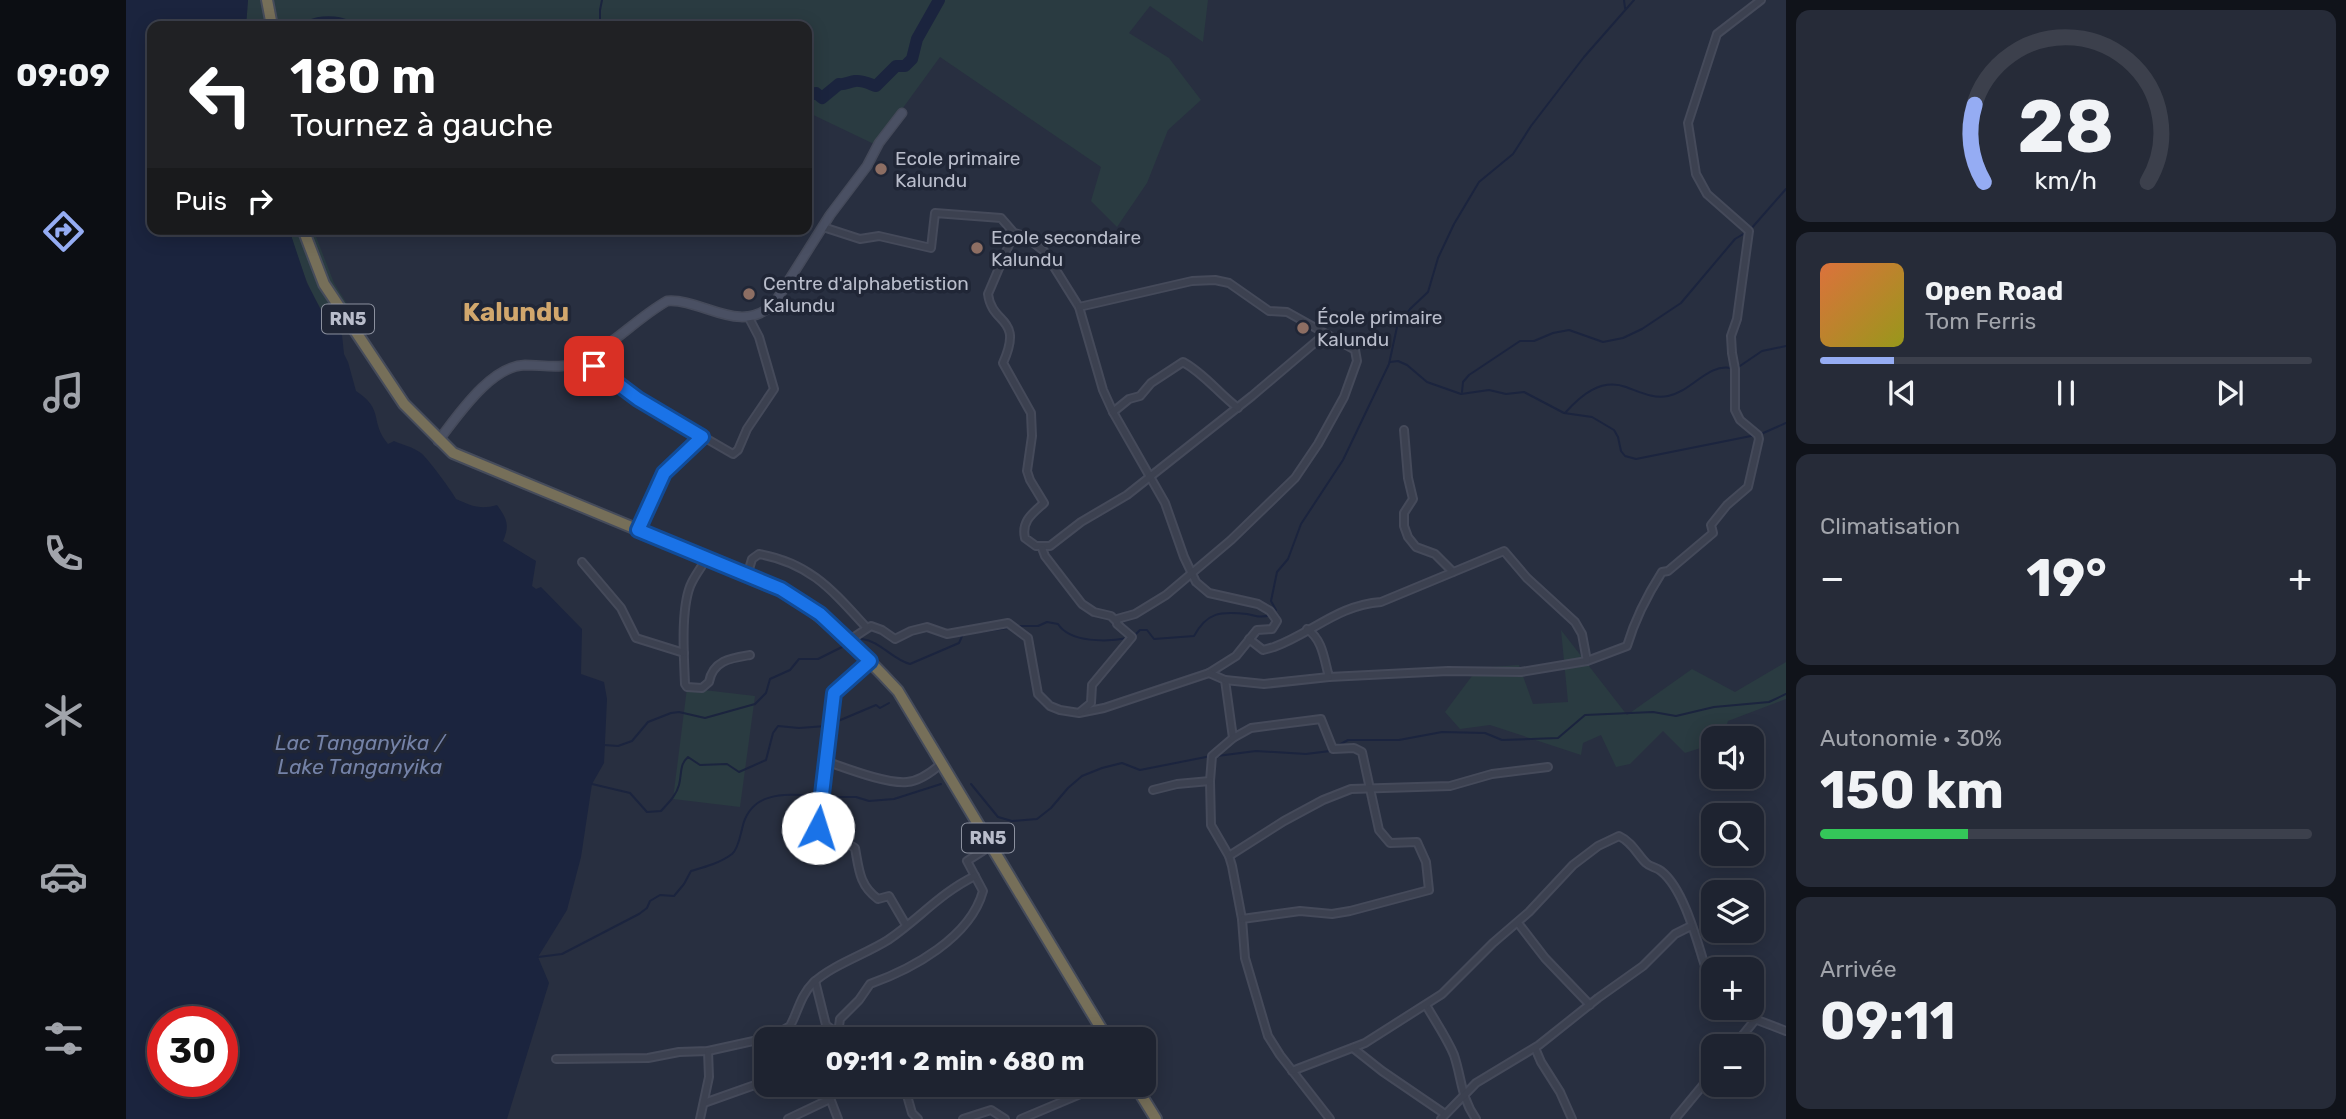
<!DOCTYPE html>
<html lang="fr">
<head>
<meta charset="utf-8">
<style>
  :root { --surface:#1e2330; --page:#262b38; --text:#f1f3f6; --muted:#a1a4ab; --line:#3c404c; --accent:#95acf3 }
  body { margin:0; font-family:Rubik,sans-serif; background:var(--page); color:var(--text); height:100vh; display:flex; flex-direction:column; font-size:26px; white-space:nowrap }
  * { box-sizing:border-box; margin:0 }
  p { font-size:23px; color:var(--muted) }
  .icon { flex:none; width:38px; height:38px; fill:none; stroke:currentColor; stroke-width:2; stroke-linecap:round; stroke-linejoin:round }
  .map { position:relative; flex:1; overflow:hidden }
  .panel { display:flex; flex-direction:column; gap:10px; padding:10px; background:#10131a; width:560px }
  .panel>* { flex:none }
  .hud { position:absolute; left:21px; top:21px; width:665px; height:214px; border-radius:14px; box-shadow:0 4px 18px #0003,0 0 0 2px var(--line); background:#202124; color:#fff; overflow:hidden }
  .controls { position:absolute; left:1575px; top:726px; display:grid; gap:14px }
  .controls a { display:grid; place-items:center; width:63px; height:63px; border-radius:14px; background:var(--surface); box-shadow:0 4px 18px #0003,0 0 0 2px var(--line); font-size:35px }
  .speed { position:absolute; left:21px; top:1006px; display:flex; gap:14px; font-size:35px; font-weight:700; text-align:center }
  .speed>* { display:grid; place-content:center; width:91px; height:91px; border-radius:50%; background:var(--surface); box-shadow:0 4px 18px #0003,0 0 0 2px var(--line); line-height:1 }
  .speed .limit { border:10px solid #d22; background:#fff; color:#111 }
  .pin { position:absolute; display:grid; place-items:center; width:60px; height:60px; color:#fff; margin:-30px; border-radius:14px; box-shadow:0 4px 10px #0006 }
  .me { position:absolute; width:77px; margin:-38px; rotate:5deg; stroke-linejoin:round; filter:drop-shadow(0 0 5px #0008) }
  .turn { display:flex; align-items:center; gap:24px; height:147px; padding:0 28px; font-size:32px }
  .turn .icon { width:91px; height:91px; stroke-width:2.5 }
  .turn b { display:block; font-size:49px; line-height:60px }
  .then { display:flex; align-items:center; height:66px; padding:0 28px; background:#0003; gap:14px; font-size:26px }
  .big { font-size:52px; font-weight:700; line-height:1.1 }
  .panel .tile { flex:1; display:flex; flex-direction:column; justify-content:center; gap:10px; min-width:0; padding:0 24px; border-radius:14px; background:var(--page) }
  .panel .dial { align-items:center; gap:0 }
  .dial svg { height:182px; overflow:visible; fill:none; stroke:var(--line); stroke-width:7; stroke-linecap:round; text-anchor:middle }
  .dial text { fill:var(--text); stroke:none }
  .song { display:flex; align-items:center; gap:21px }
  .cover { width:84px; height:84px; border-radius:10px; background:linear-gradient(135deg,hsl(20 70% 55%),hsl(60 70% 35%)) }
  .played { height:7px; border-radius:4px; background:linear-gradient(90deg,var(--accent) 15%,var(--line) 15%) }
  .keys { display:flex; justify-content:space-around; direction:ltr }
  .heat { display:flex; justify-content:space-between; align-items:center; font-size:38px; direction:ltr }
  .charge { height:10px; border-radius:5px; background:linear-gradient(90deg,#34c759 30%,var(--line) 0) }
  .trip { position:absolute; left:628px; top:1027px; width:402px; height:70px; border-radius:14px; background:var(--surface); box-shadow:0 4px 18px #0003,0 0 0 2px var(--line); font-weight:700; line-height:70px; text-align:center }
  main { display:flex; flex:1; min-height:0 }
  .menu { display:flex; flex-direction:column; width:126px; justify-content:space-around; align-items:center; background:#0c0e13; color:var(--muted) }
  .menu .icon { width:49px; height:49px }
  .menu .on { color:var(--accent) }
  .menu b { font-size:32px; color:var(--text) }
  .map>svg:first-child { display:block }
  .green { fill:#2a3b41 }
  .water { fill:#1b243e; fill-rule:evenodd }
  .lines { fill:none; stroke-linecap:round; stroke-linejoin:round }
  .stream { stroke:#1b243e; stroke-width:2 }
  .river { stroke:#1b243e; stroke-width:12 }
  .street-casing { stroke:#454a5a; stroke-width:10 }
  .secondary-casing { stroke:#454a5a; stroke-width:11 }
  .highway-casing { stroke:#464c5b; stroke-width:14 }
  .street { stroke:#3c4150; stroke-width:6 }
  .secondary { stroke:#4a5063; stroke-width:8 }
  .highway { stroke:#766f59; stroke-width:10 }
  .route-casing { stroke:#114b97; stroke-width:18 }
  .route { stroke:#1a73e8; stroke-width:12 }
  .education-dot { fill:#8d6e63; stroke:#202636; stroke-width:2.5 }
  .labels { text-anchor:middle; dominant-baseline:central; stroke-width:7; stroke-linejoin:round; paint-order:stroke }
  .shield { fill:#202636; stroke:#8b909e; stroke-width:2 }
  .shield-label { font-size:18px; font-weight:bold; fill:#b9bdcb }
  .poi-label { font-size:19px; fill:#b9bdcb; stroke:#202636; text-anchor:start }
  .water-label { font-size:21px; font-style:italic; fill:#7482a7; stroke:#202636 }
  .district-label { font-size:26px; font-weight:bold; fill:#d1a76d; stroke:#202636 }
</style>
</head>
<body>
<main>
<nav class="menu">
<b>09:09</b>
<svg class="icon on" aria-label="directions" viewBox="0 0 24 24"><path d="M12 3l9 9-9 9-9-9zM9 14v-3h6M13 9l2 2-2 2"/></svg>
<svg class="icon" aria-label="music" viewBox="0 0 24 24"><path d="M9 18V5l10-2v13"/><circle cx="6" cy="18" r="3"/><circle cx="16" cy="16" r="3"/></svg>
<svg class="icon" aria-label="phone" viewBox="0 0 24 24"><path d="M5 4h4l2 5-3 2q2 4 5 5l2-3 5 2v4C11 20 4 13 5 4z"/></svg>
<svg class="icon" aria-label="climate" viewBox="0 0 24 24"><path d="M12 3v18M4 7l16 10M4 17L20 7"/></svg>
<svg class="icon" aria-label="car" viewBox="0 0 24 24"><path d="M5 17H2v-5l4-1 3-4h7l3 4 3 1v5h-3M9 17h6M6 11h13"/><circle cx="7" cy="17" r="2"/><circle cx="17" cy="17" r="2"/></svg>
<svg class="icon" aria-label="filters" viewBox="0 0 24 24"><path d="M4 7h16M4 17h16"/><circle cx="9" cy="7" r="2"/><circle cx="15" cy="17" r="2"/></svg>
</nav>
<div class="map">
<svg width="1660" height="1119" viewBox="0 0 1660 1119">
  <rect width="100%" height="100%" fill="#282f40"/>
  <g class="green">
    <polygon points="122,0 1082,0 1077,42 1024,6 1003,33 1043,58 1075,100 1042,130 1021,183 991,227 965,201 975,167 814,57 750,145 681,112 681,26 120,26"/>
    <path d="M163,229H187L208,283L233,323L216,335C186,305 175,269 163,229Z"/>
    <polygon points="1435,630 1501,715 1566,669 1609,692 1660,662 1660,699 1602,721 1597,738 1587,738 1587,744 1559,753 1537,731 1504,764 1490,767 1475,735 1457,743 1455,755 1364,725 1334,729 1319,712 1352,668 1393,665 1407,704 1442,702"/>
    <polygon points="561,688 629,696 614,807 547,799"/>
  </g>
  <path class="water" d="M0,0H122L120,26H26V229H163L181,283L199,318L216,335L218,354L222,362L230,391C259,410 243,421 262,444L268,441C277,445 287,447 295,453C300,456 328,494 330,499C346,506 354,510 371,505C381,519 384,525 377,541L410,561L406,586L410,589L415,587L456,629L455,674L478,682L481,699L478,763L466,784L455,857L441,910L412,957L423,983L381,1119H0ZM37,1022H96V1082H37Z"/>
  <g class="lines">
    <g class="stream">
      <polyline points="1498,0 1499,8"/>
      <polyline points="474,26 474,10 476,0"/>
      <polyline points="1624,230 1660,189"/>
      <polyline points="1264,362 1272,361 1281,365 1301,382 1335,394 1363,390 1380,394 1398,392 1438,413 1466,417 1488,430 1492,437 1495,451 1499,456 1510,459 1630,435"/>
      <polyline points="1611,368 1636,351 1660,346"/>
      <polyline points="1336,392 1337,382 1343,375 1394,341 1408,341 1427,333 1443,330 1477,342 1497,338 1516,329 1555,303 1609,239 1619,233"/>
      <path d="M1439,413C1455,395 1475,378 1500,387C1514,392 1527,399 1542,396C1565,392 1582,363 1605,368"/>
      <polyline points="1635,434 1660,423"/>
      <polyline points="1148,612 1150,610 1145,601 1151,572 1162,559 1175,524 1217,460 1263,364 1271,327 1284,309 1302,292 1312,258 1328,224 1353,182 1387,154 1405,126 1458,57 1508,0"/>
      <path d="M891,626H912L921,622L932,624C944,643 982,642 1002,638"/>
      <path d="M1007,637L1014,630H1021L1028,639L1068,636C1081,612 1095,611 1121,614C1129,616 1136,618 1144,615"/>
      <path d="M736,639C754,641 767,660 784,664L833,643L837,634L882,628"/>
      <polyline points="705,724 750,705 754,708 763,703"/>
      <polyline points="478,745 492,746 506,741 522,722 545,713 553,712 579,718 629,704 640,693 644,679 664,670 673,659 692,659 718,646"/>
      <polyline points="1211,746 1222,740 1273,740 1316,732 1359,733 1376,740 1432,738 1459,715 1527,712 1550,716 1588,707 1643,702 1660,694"/>
      <polyline points="1091,756 1130,751 1180,754 1204,751"/>
      <path d="M466,784L504,793L521,812L535,811C542,803 550,796 553,785C556,774 553,765 562,757L574,765L601,764L613,772L640,760L647,733L652,726L673,728L700,726"/>
      <polyline points="845,784 872,817 886,821 911,819 925,808 942,788 956,776 976,768 996,763 1014,770 1085,756"/>
      <polyline points="697,797 730,797 743,801 768,799 815,784"/>
      <path d="M412,957L436,954L513,914L521,908L524,901L534,895L548,896L558,884L565,871C579,867 594,863 606,854C612,849 614,837 616,829C624,790 660,794 692,796"/>
    </g>
    <g class="river">
      <path d="M184,26C194,21 211,21 221,26"/>
      <path d="M681,96L690,93L696,98L713,84C719,85 722,82 729,81C736,80 744,84 750,86L770,66H779L786,59L791,39L813,0"/>
    </g>
    <defs>
      <g id="street">
        <polyline points="697,227 734,239 753,236 805,248 809,213 875,218 888,233 899,236 918,251 953,307 977,390 987,412 1039,503 1058,557 1070,582 1083,593 1132,604 1144,611 1151,621 1146,629 1131,630 1110,656 1083,673 978,708 953,713 934,710 924,706 912,694 902,638 882,623 821,634 801,627 785,631 769,639 756,630 745,626 722,641"/>
        <path d="M888,233L862,294C866,326 898,316 877,363L905,413L906,436L901,471L904,480L918,503C907,513 895,521 899,538L910,546H924L955,522L1001,495L1126,396L1199,334"/>
        <polyline points="953,307 1066,281 1089,280 1103,283 1143,311 1161,312 1229,350 1231,361 1218,397 1192,444 1169,478 1105,540 1040,595 1009,614 991,619 991,624 1006,637 966,685 965,703 954,712"/>
        <polyline points="459,359 512,399 607,454 612,450 621,429 648,389 633,337 622,316"/>
        <path d="M987,412L1003,399L1014,396L1025,383L1057,362C1079,374 1092,393 1112,408"/>
        <polyline points="1278,430 1282,478 1287,499 1278,513 1278,526 1282,537 1290,547 1309,554 1327,572"/>
        <polyline points="512,530 534,480 576,437"/>
        <polyline points="916,548 919,556 956,604 968,612 985,616 990,621"/>
        <path d="M581,558C576,566 570,574 566,582C554,605 558,658 559,684L561,687L576,688L583,682C587,660 606,658 624,655"/>
        <polyline points="456,562 495,608 510,638 558,653"/>
        <path d="M621,576L626,559L633,554C684,563 706,590 740,627"/>
        <path d="M1181,629C1197,640 1198,659 1203,677L1322,671L1395,672L1461,661L1501,646C1509,619 1520,597 1536,572L1542,571L1587,533L1585,525L1601,505L1622,487L1633,439L1632,435L1614,420L1609,410V369L1606,353L1605,336L1611,319L1623,231L1581,194L1570,174L1562,123L1591,34L1635,0"/>
        <path d="M1123,639L1137,650L1148,647C1186,633 1212,605 1255,602L1378,551L1401,578L1449,622L1456,634L1461,661"/>
        <path d="M744,661L708,693L699,761C720,768 760,784 781,782C794,781 807,771 816,763"/>
        <polyline points="1083,673 1099,680 1107,738 1086,756 1084,781 1085,825 1103,856 1106,866 1116,919 1119,958 1142,1036 1154,1055 1204,1119"/>
        <polyline points="1099,680 1138,684 1203,677"/>
        <polyline points="1107,738 1125,728 1195,719 1207,749 1228,748 1236,752 1253,830 1264,843 1291,842 1300,862 1303,890 1224,911 1206,914 1174,911 1116,919"/>
        <path d="M699,761L692,828C701,844 716,839 729,848C733,869 733,885 752,899L763,896L780,925"/>
        <polyline points="1027,790 1051,784 1084,781"/>
        <polyline points="1103,856 1158,821 1197,800 1225,789 1324,786 1366,774 1422,767"/>
        <polyline points="1392,923 1419,958 1464,1005"/>
        <polyline points="689,981 700,1025 720,1040"/>
        <path d="M1300,1005C1309,1021 1321,1038 1328,1055C1336,1079 1335,1098 1350,1119"/>
        <polyline points="1600,1008 1660,1031"/>
        <path d="M711,1040L714,1019L733,1000L744,984C786,969 844,938 857,891L841,861L866,845"/>
        <polyline points="1608,1046 1629,1020"/>
        <polyline points="1227,1048 1256,1071 1319,1114"/>
        <polyline points="1409,1048 1415,1062 1434,1092 1446,1119"/>
        <path d="M430,1059L522,1058L553,1052L582,1051L645,1037L664,1026C672,1012 674,996 687,983C706,965 738,955 762,940C793,919 814,893 849,876"/>
        <path d="M1166,1071L1239,1043L1316,994L1367,943L1403,912L1447,865L1472,846L1493,836C1506,842 1511,854 1520,863C1524,867 1530,867 1535,871C1562,892 1575,959 1587,991"/>
        <polyline points="699,1085 712,1119"/>
        <polyline points="778,1085 786,1113 792,1119"/>
        <polyline points="578,1103 640,1081"/>
        <polyline points="574,1119 583,1077 582,1051"/>
        <polyline points="662,1119 704,1099"/>
        <polyline points="837,1119 865,1110 879,1119"/>
        <polyline points="895,1119 976,1085"/>
        <polyline points="1315,1119 1350,1083 1413,1045 1472,998 1517,966 1549,934 1565,926"/>
        <polyline points="1549,1119 1587,1073"/>
      </g>
      <path id="secondary" d="M312,441C331,417 364,366 399,365C419,365 439,370 457,360C486,346 511,318 541,301C576,298 613,336 648,304L704,215L741,166L753,143L776,113"/>
      <g id="highway">
        <polyline points="141,0 146,26"/>
        <path d="M177,229L198,284L278,404L327,453L655,589C700,617 737,653 772,691L982,1040"/>
        <polyline points="1009,1085 1030,1119"/>
      </g>
    </defs>
    <use href="#street" class="street-casing"/>
    <use href="#secondary" class="secondary-casing"/>
    <use href="#highway" class="highway-casing"/>
    <use href="#street" class="street"/>
    <use href="#secondary" class="secondary"/>
    <use href="#highway" class="highway"/>
  </g>
  <g class="lines">
    <defs>
      <polyline id="route" points="468,366 512,399 576,437 538,473 512,530 655,589 694,614 744,661 708,693 692,828"/>
    </defs>
    <use href="#route" class="route-casing"/>
    <use href="#route" class="route"/>
  </g>
  <g class="education-dot">
    <circle cx="755" cy="169" r="7"/>
    <circle cx="851" cy="248" r="7"/>
    <circle cx="623" cy="294" r="7"/>
    <circle cx="1177" cy="328" r="7"/>
  </g>
  <g class="labels">
    <g class="shield">
      <rect x="196" y="304.5" width="52" height="29" rx="5"/>
      <rect x="836" y="823.5" width="52" height="29" rx="5"/>
    </g>
    <g class="shield-label">
      <text x="222" y="319">RN5</text>
      <text x="862" y="838">RN5</text>
    </g>
    <g class="poi-label">
      <text x="769" y="158">Ecole primaire<tspan x="769" dy="22">Kalundu</tspan></text>
      <text x="865" y="237">Ecole secondaire<tspan x="865" dy="22">Kalundu</tspan></text>
      <text x="637" y="283">Centre d'alphabetistion<tspan x="637" dy="22">Kalundu</tspan></text>
      <text x="1191" y="317">École primaire<tspan x="1191" dy="22">Kalundu</tspan></text>
    </g>
    <g class="water-label">
      <text x="234" y="742">Lac Tanganyika /<tspan x="234" dy="24">Lake Tanganyika</tspan></text>
    </g>
    <g class="district-label">
      <text x="390" y="312">Kalundu</text>
    </g>
  </g>
</svg>
<div class="controls">
<a><svg class="icon" aria-label="sound" viewBox="0 0 24 24"><path d="M4 9h4l5-4v14l-5-4H4zM17 9q2 3 0 6"/></svg></a>
<a><svg class="icon" aria-label="search" viewBox="0 0 24 24"><circle cx="10" cy="10" r="6"/><path d="M15 15l6 6"/></svg></a>
<a><svg class="icon" aria-label="layers" viewBox="0 0 24 24"><path d="M12 4l9 5-9 5-9-5zM3 14l9 5 9-5"/></svg></a>
<a>+</a>
<a>−</a>
</div>
<div class="speed"><div class="limit">30</div></div>
<div class="pin" style="left:468px;top:366px;background:#d93025"><svg class="icon" aria-label="arrive" viewBox="0 0 24 24"><path d="M6 21V4h12l-3 4 3 4H6"/></svg></div>
<svg class="me" style="left:692px;top:828px" viewBox="-20 -20 40 40"><circle r="19" fill="#fff"/><path d="M0-13L10 11 0 6-10 11z" fill="#1a73e8"/></svg>
<div class="trip">09:11 · 2 min · 680 m</div>
<div class="hud">
<div class="turn"><svg class="icon" aria-label="left" viewBox="0 0 24 24"><path d="M17 20v-9H6M10 6l-5 5 5 5"/></svg><div><b>180 m</b>Tournez à gauche</div></div>
<div class="then">Puis<svg class="icon" aria-label="right" viewBox="0 0 24 24"><path d="M7 20v-9h11M14 6l5 5-5 5"/></svg></div>
</div>
</div>
<section class="panel">
<div class="tile dial"><svg viewBox="0 0 100 80">
<path d="M14 69A42 42 0 1 1 86 69"/>
<path d="M14 69A42 42 0 0 1 10 35" stroke="#95acf3"/>
<text x="50" y="56" font-size="32" font-weight="700">28</text>
<text x="50" y="72" font-size="11">km/h</text>
</svg></div>
<div class="tile">
<div class="song"><i class="cover"></i><div><b>Open Road</b><p>Tom Ferris</p></div></div>
<div class="played"></div>
<div class="keys"><svg class="icon" aria-label="previous" viewBox="0 0 24 24"><path d="M18 5L8 12l10 7zM5 5v14"/></svg><svg class="icon" aria-label="pause" viewBox="0 0 24 24"><path d="M8 5v14M16 5v14"/></svg><svg class="icon" aria-label="next" viewBox="0 0 24 24"><path d="M6 5l10 7-10 7zM19 5v14"/></svg></div>
</div>
<div class="tile"><p>Climatisation</p>
<div class="heat"><a>−</a><b class="big">19°</b><a>+</a></div>
</div>
<div class="tile"><p>Autonomie · 30%</p><b class="big">150 km</b><div class="charge"></div></div>
<div class="tile"><p>Arrivée</p><b class="big">09:11</b></div>
</section>
</main>
</body>
</html>
